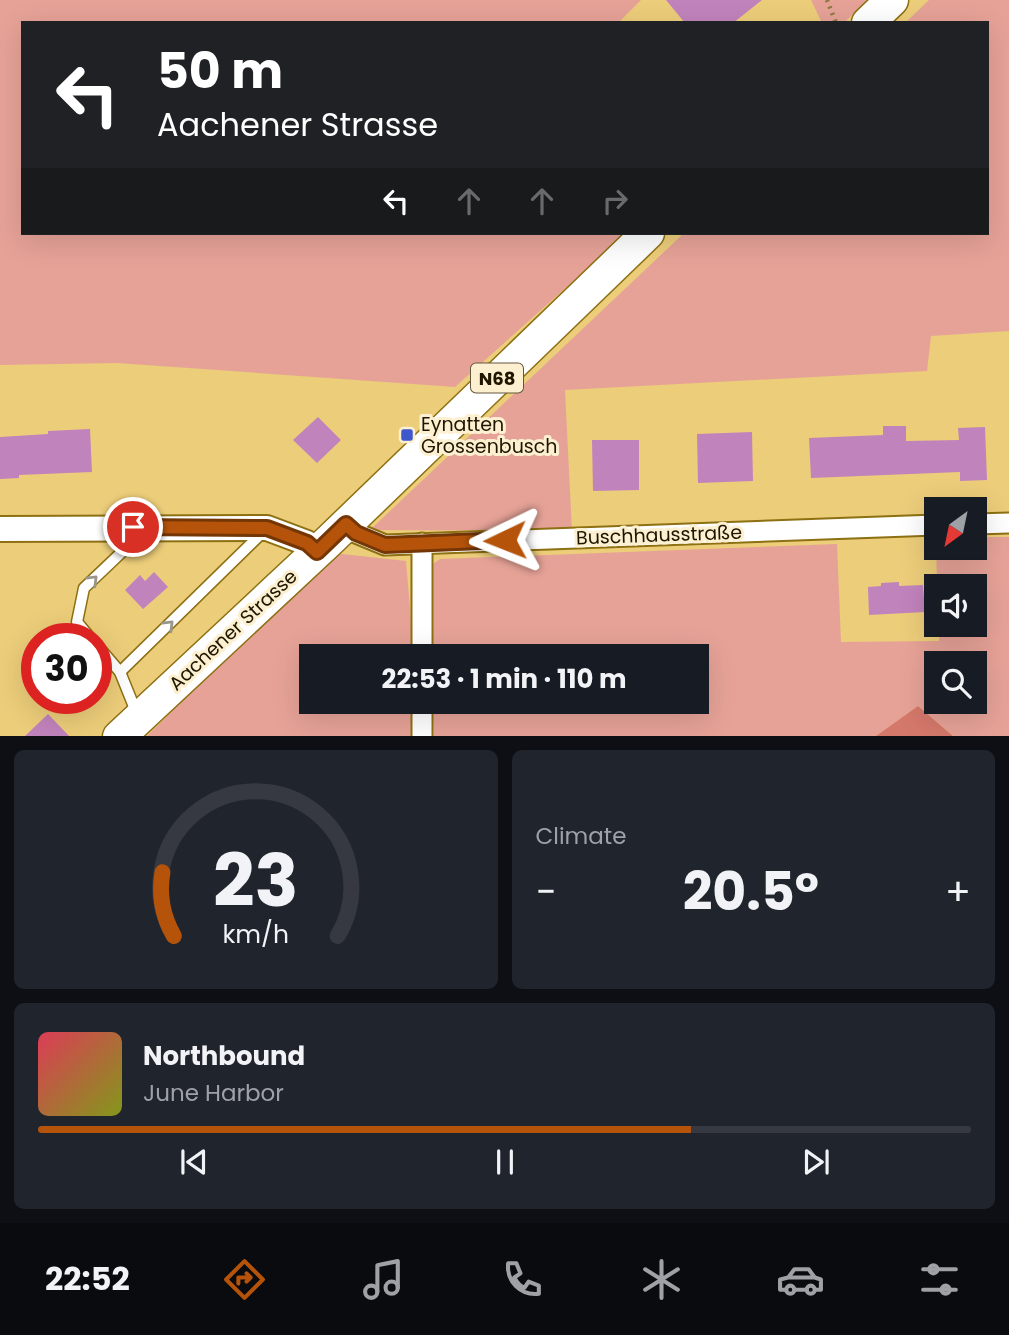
<!DOCTYPE html>
<html lang="en">
<head>
<meta charset="utf-8">
<style>
  :root { --surface:#171b24; --page:#20242c; --text:#f1f3f6; --muted:#9ea1a6; --line:#363941; --accent:#b45309 }
  body { margin:0; font-family:Poppins,sans-serif; background:var(--page); color:var(--text); height:100vh; display:flex; flex-direction:column; font-size:26px; white-space:nowrap }
  * { box-sizing:border-box; margin:0 }
  p { font-size:23px; color:var(--muted) }
  .icon { flex:none; width:38px; height:38px; fill:none; stroke:currentColor; stroke-width:2; stroke-linecap:round; stroke-linejoin:round }
  .map { position:relative; height:736px; overflow:hidden }
  .drawer { display:flex; flex-direction:column; gap:14px; padding:14px; background:#0d0f14; flex:1 }
  .drawer>* { flex:none }
  .banner { position:absolute; left:21px; top:21px; width:968px; height:214px; border-radius:0px; box-shadow:0 7px 28px #0002; background:#202124; color:#fff; overflow:hidden }
  .needle { width:46px; rotate:213deg }
  .buttons { position:absolute; left:924px; top:497px; display:grid; gap:14px }
  .buttons a { display:grid; place-items:center; width:63px; height:63px; border-radius:0px; background:var(--surface); box-shadow:0 7px 28px #0002; font-size:35px }
  .speed { position:absolute; left:21px; top:623px; display:flex; gap:14px; font-size:35px; font-weight:700; text-align:center }
  .speed>* { display:grid; place-content:center; width:91px; height:91px; border-radius:50%; background:var(--surface); box-shadow:0 7px 28px #0002; line-height:1 }
  .speed .limit { border:10px solid #d22; background:#fff; color:#111 }
  .pin { position:absolute; display:grid; place-items:center; width:60px; height:60px; color:#fff; margin:-30px; border:4px solid #fff; border-radius:50%; box-shadow:0 2px 7px #0007 }
  .me { position:absolute; width:77px; margin:-38px; rotate:268deg; stroke-linejoin:round; filter:drop-shadow(0 0 5px #0008) }
  .turn { display:flex; align-items:center; gap:24px; height:147px; padding:0 21px; font-size:32px }
  .turn .icon { width:91px; height:91px; stroke-width:2.5 }
  .turn b { display:block; font-size:49px; line-height:60px }
  .lanes { display:flex; align-items:center; height:66px; padding:0 21px; background:#0003; justify-content:center; gap:35px; direction:ltr }
  .lanes .off { opacity:.35 }
  .big { font-size:52px; font-weight:700; line-height:1.1 }
  .drawer .card { flex:1; display:flex; flex-direction:column; justify-content:center; gap:10px; min-width:0; padding:0 24px; border-radius:10px; background:var(--page) }
  .drawer .dial { align-items:center; gap:0 }
  .dial svg { height:182px; overflow:visible; fill:none; stroke:var(--line); stroke-width:7; stroke-linecap:round; text-anchor:middle }
  .dial text { fill:var(--text); stroke:none }
  .song { display:flex; align-items:center; gap:21px }
  .cover { width:84px; height:84px; border-radius:10px; background:linear-gradient(135deg,hsl(350 70% 55%),hsl(70 70% 35%)) }
  .played { height:7px; border-radius:4px; background:linear-gradient(90deg,var(--accent) 70%,var(--line) 70%) }
  .keys { display:flex; justify-content:space-around; direction:ltr }
  .heat { display:flex; justify-content:space-between; align-items:center; font-size:38px; direction:ltr }
  .drawer .tiles { flex:1; display:grid; gap:14px; grid-template-columns:1fr 1fr }
  .card:last-child { grid-column:span 2 }
  .trip { position:absolute; left:299px; top:644px; width:410px; height:70px; border-radius:0px; background:var(--surface); box-shadow:0 7px 28px #0002; font-weight:700; line-height:70px; text-align:center }
  .tabs { display:flex; height:112px; justify-content:space-around; align-items:center; background:#090b0e; color:var(--muted) }
  .tabs .icon { width:49px; height:49px }
  .tabs .current { color:var(--accent) }
  .tabs b { font-size:32px; color:var(--text) }
  .map>svg:first-child { display:block }
  .green { fill:#e6a297; fill-rule:evenodd }
  .forest { fill:#d4786b }
  .building { fill:#c183bc }
  .lines { fill:none; stroke-linecap:round; stroke-linejoin:round }
  .service-casing { stroke:#8d7012; stroke-width:13 }
  .minor-casing { stroke:#8d7012; stroke-width:23 }
  .tertiary-casing { stroke:#8d7012; stroke-width:28 }
  .primary-casing { stroke:#8d7012; stroke-width:35 }
  .path { stroke:#8d7841; stroke-width:4.5; stroke-dasharray:2 5; stroke-linecap:butt }
  .service { stroke:#fff; stroke-width:10 }
  .minor { stroke:#fff; stroke-width:19 }
  .tertiary { stroke:#fff; stroke-width:24 }
  .primary { stroke:#fff; stroke-width:32 }
  .oneway { stroke:#9a968c }
  .route-casing { stroke:#753606; stroke-width:18 }
  .route { stroke:#b45309; stroke-width:12 }
  .poi-dot { fill:#3e57ca; stroke:#fdf0d1; stroke-width:2.5 }
  .labels { text-anchor:middle; dominant-baseline:central; stroke-width:6; stroke-linejoin:round; paint-order:stroke }
  .shield { fill:#fdf0d1; stroke:#62573f; stroke-width:2 }
  .shield-label { font-size:18px; font-weight:bold; fill:#1f1600 }
  .poi-label { font-size:19px; fill:#1f1600; stroke:#fdf0d1; text-anchor:start }
  .street-label { font-size:19px; fill:#1f1600; stroke:#fdf0d1 }
</style>
</head>
<body>
<div class="map">
<svg width="1009" height="737" viewBox="0 0 1009 737">
  <rect width="100%" height="100%" fill="#eccd7a"/>
  <g class="green">
    <polygon points="0,0 641,0 618,23 23,23 23,233 627,233 455,387 117,363 0,365"/>
    <polygon points="811,0 867,0 844,23 822,23"/>
    <polygon points="929,0 1009,0 1009,331 931,336 927,371 565,390 572,531 370,530 684,233 987,233 987,23 905,23"/>
    <path d="M975,537H1009V736H953L918,706L876,736H434L432,702H696V656H429L424,570L440,559L837,544L841,642L939,641V625H975V586H937L936,538V548H975ZM936,663H975V702H936Z"/>
    <polygon points="333,553 406,561 414,656 312,656 312,702 417,702 420,736 146,737"/>
  </g>
  <polygon class="forest" points="918,706 953,736 876,736"/>
  <g class="building">
    <polygon points="666,0 762,0 733,23 685,23"/>
    <polygon points="318,417 341,440 317,463 293,440"/>
    <polygon points="883,426 906,426 906,441 959,440 958,428 985,427 987,480 960,481 960,472 811,478 809,438 883,435"/>
    <polygon points="90,429 92,472 19,475 19,478 0,479 0,437 48,434 48,431"/>
    <polygon points="752,432 753,481 698,483 697,434"/>
    <polygon points="592,440 639,440 639,490 593,491"/>
    <polygon points="154,572 168,587 143,609 125,590 140,575 145,581"/>
    <polygon points="899,582 899,586 923,585 925,612 869,615 868,587 881,586 881,583"/>
    <polygon points="48,714 70,737 24,737"/>
  </g>
  <g class="lines">
    <defs>
      <g id="service">
        <polyline points="91,639 77,622 84,588 124,550 131,531"/>
        <polyline points="96,644 120,672 137,714"/>
        <polyline points="120,672 262,533"/>
      </g>
      <g id="minor">
        <polyline points="346,524 356,533 385,545 936,525"/>
        <polyline points="975,524 1009,523"/>
        <polyline points="422,656 422,543"/>
        <polyline points="422,737 422,702"/>
      </g>
      <polyline id="tertiary" points="0,529 267,528 307,543 317,552"/>
      <g id="primary">
        <polyline points="868,23 892,0"/>
        <polyline points="119,737 330,540 648,233"/>
      </g>
    </defs>
    <use href="#service" class="service-casing"/>
    <use href="#minor" class="minor-casing"/>
    <use href="#tertiary" class="tertiary-casing"/>
    <use href="#primary" class="primary-casing"/>
    <polyline class="path" points="827,0 836,23"/>
    <use href="#service" class="service"/>
    <use href="#minor" class="minor"/>
    <use href="#tertiary" class="tertiary"/>
    <use href="#primary" class="primary"/>
  </g>
  <defs><path id="oneway-chevron" d="M-2-3.5L2.5 0L-2 3.5" fill="none" stroke-width="1.6" stroke-linecap="round" stroke-linejoin="round" transform="scale(1.75)"/></defs>
  <g class="oneway">
    <use href="#oneway-chevron" transform="translate(93 580) rotate(-45)"/>
    <use href="#oneway-chevron" transform="translate(169 625) rotate(-45)"/>
  </g>
  <g class="lines">
    <defs>
      <polyline id="route" points="133,527 267,528 307,543 317,552 346,524 356,533 385,545 505,540"/>
    </defs>
    <use href="#route" class="route-casing"/>
    <use href="#route" class="route"/>
  </g>
  <rect class="poi-dot" x="400" y="428" width="14" height="14" rx="3.5"/>
  <g class="labels">
    <rect class="shield" x="471" y="363.5" width="52" height="29" rx="5"/>
    <g class="shield-label">
      <text x="497" y="378">N68</text>
    </g>
    <g class="poi-label">
      <text x="421" y="424">Eynatten<tspan x="421" dy="22">Grossenbusch</tspan></text>
    </g>
    <g class="street-label">
      <text transform="translate(659 535) rotate(-2)">Buschhausstraße</text>
      <text transform="translate(233 630) rotate(-43)">Aachener Strasse</text>
    </g>
  </g>
</svg>
<div class="buttons">
<a><svg class="needle" viewBox="-14 -14 28 28"><path d="M0-13l5 13h-10z" fill="#e53935"/><path d="M0 13l5-13h-10z" fill="#9ea1a6"/></svg></a>
<a><svg class="icon" aria-label="sound" viewBox="0 0 24 24"><path d="M4 9h4l5-4v14l-5-4H4zM17 9q2 3 0 6"/></svg></a>
<a><svg class="icon" aria-label="search" viewBox="0 0 24 24"><circle cx="10" cy="10" r="6"/><path d="M15 15l6 6"/></svg></a>
</div>
<div class="speed"><div class="limit">30</div></div>
<div class="pin" style="left:133px;top:527px;background:#d93025"><svg class="icon" aria-label="arrive" viewBox="0 0 24 24"><path d="M6 21V4h12l-3 4 3 4H6"/></svg></div>
<svg class="me" style="left:505px;top:540px" viewBox="-20 -20 40 40"><path d="M0-17L14 15 0 8-14 15z" fill="#b45309" stroke="#fff" stroke-width="4"/></svg>
<div class="trip">22:53 · 1 min · 110 m</div>
<div class="banner">
<div class="turn"><svg class="icon" aria-label="left" viewBox="0 0 24 24"><path d="M17 20v-9H6M10 6l-5 5 5 5"/></svg><div><b>50 m</b>Aachener Strasse</div></div>
<div class="lanes"><svg class="icon" aria-label="left" viewBox="0 0 24 24"><path d="M17 20v-9H6M10 6l-5 5 5 5"/></svg><svg class="icon off" aria-label="ahead" viewBox="0 0 24 24"><path d="M12 20V5M6 11l6-6 6 6"/></svg><svg class="icon off" aria-label="ahead" viewBox="0 0 24 24"><path d="M12 20V5M6 11l6-6 6 6"/></svg><svg class="icon off" aria-label="right" viewBox="0 0 24 24"><path d="M7 20v-9h11M14 6l5 5-5 5"/></svg></div>
</div>
</div>
<section class="drawer">
<div class="tiles">
<div class="card dial"><svg viewBox="0 0 100 80">
<path d="M14 69A42 42 0 1 1 86 69"/>
<path d="M14 69A42 42 0 0 1 9 41" stroke="#b45309"/>
<text x="50" y="56" font-size="32" font-weight="700">23</text>
<text x="50" y="72" font-size="11">km/h</text>
</svg></div>
<div class="card"><p>Climate</p>
<div class="heat"><a>−</a><b class="big">20.5°</b><a>+</a></div>
</div>
<div class="card">
<div class="song"><i class="cover"></i><div><b>Northbound</b><p>June Harbor</p></div></div>
<div class="played"></div>
<div class="keys"><svg class="icon" aria-label="previous" viewBox="0 0 24 24"><path d="M18 5L8 12l10 7zM5 5v14"/></svg><svg class="icon" aria-label="pause" viewBox="0 0 24 24"><path d="M8 5v14M16 5v14"/></svg><svg class="icon" aria-label="next" viewBox="0 0 24 24"><path d="M6 5l10 7-10 7zM19 5v14"/></svg></div>
</div>
</div>
</section>
<nav class="tabs">
<b>22:52</b>
<svg class="icon current" aria-label="directions" viewBox="0 0 24 24"><path d="M12 3l9 9-9 9-9-9zM9 14v-3h6M13 9l2 2-2 2"/></svg>
<svg class="icon" aria-label="music" viewBox="0 0 24 24"><path d="M9 18V5l10-2v13"/><circle cx="6" cy="18" r="3"/><circle cx="16" cy="16" r="3"/></svg>
<svg class="icon" aria-label="phone" viewBox="0 0 24 24"><path d="M5 4h4l2 5-3 2q2 4 5 5l2-3 5 2v4C11 20 4 13 5 4z"/></svg>
<svg class="icon" aria-label="climate" viewBox="0 0 24 24"><path d="M12 3v18M4 7l16 10M4 17L20 7"/></svg>
<svg class="icon" aria-label="car" viewBox="0 0 24 24"><path d="M5 17H2v-5l4-1 3-4h7l3 4 3 1v5h-3M9 17h6M6 11h13"/><circle cx="7" cy="17" r="2"/><circle cx="17" cy="17" r="2"/></svg>
<svg class="icon" aria-label="filters" viewBox="0 0 24 24"><path d="M4 7h16M4 17h16"/><circle cx="9" cy="7" r="2"/><circle cx="15" cy="17" r="2"/></svg>
</nav>
</body>
</html>
